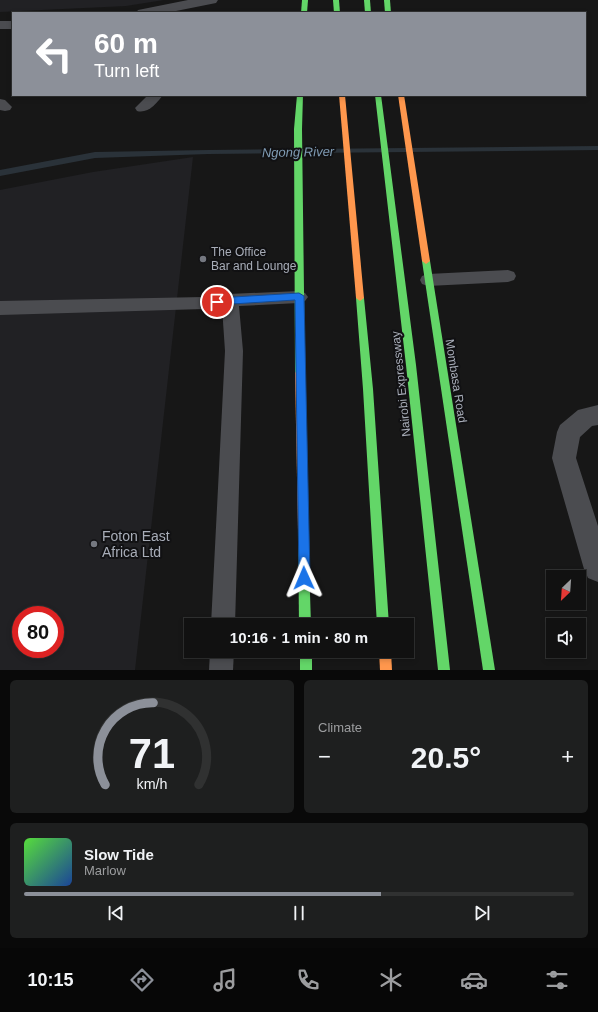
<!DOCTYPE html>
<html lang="en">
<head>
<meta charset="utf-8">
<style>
  :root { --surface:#111; --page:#1e1f1f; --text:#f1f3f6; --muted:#9c9d9f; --line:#303131; --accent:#8c9099 }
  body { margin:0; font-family:Helvetica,sans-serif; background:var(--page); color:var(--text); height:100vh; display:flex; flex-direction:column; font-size:15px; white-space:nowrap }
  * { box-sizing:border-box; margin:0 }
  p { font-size:13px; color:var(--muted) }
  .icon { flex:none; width:22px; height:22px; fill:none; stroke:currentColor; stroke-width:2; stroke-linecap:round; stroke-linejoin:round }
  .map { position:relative; height:670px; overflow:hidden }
  .side { display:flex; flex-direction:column; gap:10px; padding:10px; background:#090909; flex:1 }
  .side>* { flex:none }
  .banner { position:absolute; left:12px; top:12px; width:574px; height:84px; border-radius:0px; box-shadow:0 2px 6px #0003,0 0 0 1px var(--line); background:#8c9099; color:#fff; overflow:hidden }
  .needle { width:26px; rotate:205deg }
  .buttons { position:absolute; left:546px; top:570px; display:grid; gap:8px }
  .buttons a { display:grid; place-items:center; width:40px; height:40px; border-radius:0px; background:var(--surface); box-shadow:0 2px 6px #0003,0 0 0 1px var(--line); font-size:20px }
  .speed { position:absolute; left:12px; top:606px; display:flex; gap:8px; font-size:20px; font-weight:700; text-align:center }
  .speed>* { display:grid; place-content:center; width:52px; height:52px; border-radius:50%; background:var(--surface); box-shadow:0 2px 6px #0003,0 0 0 1px var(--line); line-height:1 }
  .speed .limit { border:6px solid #d22; background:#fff; color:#111 }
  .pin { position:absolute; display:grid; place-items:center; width:34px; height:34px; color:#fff; margin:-17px; border:2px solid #fff; border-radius:50%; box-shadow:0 1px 4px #0007 }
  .me { position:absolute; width:44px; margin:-22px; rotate:359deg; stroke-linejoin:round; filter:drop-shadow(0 0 3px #0008) }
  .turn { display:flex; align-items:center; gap:14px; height:84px; padding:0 16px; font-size:18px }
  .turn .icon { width:52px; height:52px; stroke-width:2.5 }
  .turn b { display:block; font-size:28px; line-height:34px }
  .big { font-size:30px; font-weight:800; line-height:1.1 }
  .side .tile { flex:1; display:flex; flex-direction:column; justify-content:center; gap:6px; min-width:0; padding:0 14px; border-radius:6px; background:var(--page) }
  .side .dial { align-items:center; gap:0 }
  .dial svg { height:104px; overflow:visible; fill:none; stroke:var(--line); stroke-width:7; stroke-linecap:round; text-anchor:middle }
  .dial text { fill:var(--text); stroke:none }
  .song { display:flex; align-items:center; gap:12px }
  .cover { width:48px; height:48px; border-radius:6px; background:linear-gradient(135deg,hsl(110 70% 55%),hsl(220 70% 35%)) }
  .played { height:4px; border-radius:2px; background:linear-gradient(90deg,var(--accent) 65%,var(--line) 65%) }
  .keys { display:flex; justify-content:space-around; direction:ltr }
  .heat { display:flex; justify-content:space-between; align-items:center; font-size:22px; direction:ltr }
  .side .tiles { flex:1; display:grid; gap:10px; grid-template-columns:1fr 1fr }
  .tile:last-child { grid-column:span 2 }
  .trip { position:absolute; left:184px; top:618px; width:230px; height:40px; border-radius:0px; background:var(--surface); box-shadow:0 2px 6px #0003,0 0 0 1px var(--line); font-weight:800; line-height:40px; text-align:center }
  .tab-bar { display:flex; height:64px; justify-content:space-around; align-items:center; background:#070707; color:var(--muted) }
  .tab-bar .icon { width:28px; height:28px }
  .tab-bar .current { color:var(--accent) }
  .tab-bar b { font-size:18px; color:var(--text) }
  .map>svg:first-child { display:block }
  .built { fill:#212124; fill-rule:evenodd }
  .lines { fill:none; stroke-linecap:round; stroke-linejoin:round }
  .stream { fill:#2a3239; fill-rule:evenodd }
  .lane { fill:#4b4c50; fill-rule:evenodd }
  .street { fill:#4b4c50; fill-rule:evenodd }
  .fast { fill:#63d668; fill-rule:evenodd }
  .slow { fill:#ff974d; fill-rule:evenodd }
  .route { fill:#1a73e8; stroke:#114b97 }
  .poi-dot { fill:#757880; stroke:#111113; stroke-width:1.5 }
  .labels { text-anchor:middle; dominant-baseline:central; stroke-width:4; stroke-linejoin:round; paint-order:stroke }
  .poi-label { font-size:12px; fill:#a8adb8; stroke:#111113; text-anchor:start }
  .street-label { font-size:12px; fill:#a8adb8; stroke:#111113 }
  .water-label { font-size:13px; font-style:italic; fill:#7f9bb3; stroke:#111113 }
  .near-poi-label { font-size:14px; fill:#a8adb8; stroke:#111113; text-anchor:start }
</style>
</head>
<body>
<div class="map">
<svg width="598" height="670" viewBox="0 0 598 670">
  <rect width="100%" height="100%" fill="#171717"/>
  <g class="built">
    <polygon points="0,0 164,0 126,6 0,12"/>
    <path d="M193,157L135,670H0V190L93,172ZM21,615H55V649H21Z"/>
  </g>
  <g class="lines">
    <polygon class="stream" points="598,146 598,150 208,154 95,158 0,176 0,170 95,152 208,150"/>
    <g class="lane">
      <path d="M148,95H163C157,103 148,114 137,111L135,108Z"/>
      <polygon points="0,99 5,100 12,107 10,110 5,111 0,110"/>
      <polygon points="508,270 514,272 516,276 514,280 508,282 428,286 422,284 420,280 422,276 428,274"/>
      <polygon points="299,291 305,293 308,297 305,301 299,303 239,306 243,351 235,625 211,625 225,351 222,307 204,309 0,315 0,301 204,297 229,294"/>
      <polygon points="210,651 234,651 233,670 209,670"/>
    </g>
    <g class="street">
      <polygon points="188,0 218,0 216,3 166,13 136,13 138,10"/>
      <rect x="0" y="21" width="13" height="8"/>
      <polygon points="598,405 598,425 592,426 580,437 576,458 598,526 598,582 588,578 584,569 552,458 557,432 560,425 578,410"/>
    </g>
    <g class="fast">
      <polygon points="302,0 308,0 307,13 301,13"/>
      <polygon points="333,0 339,0 340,13 334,13"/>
      <polygon points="364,0 370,0 371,13 365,13"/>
      <polygon points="384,0 390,0 391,13 385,13"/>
      <polygon points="297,95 303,95 302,129 305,373 303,376 297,376 295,373 294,129"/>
      <polygon points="375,95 381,95 416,365 450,670 438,670 406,365"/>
      <polygon points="426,258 430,261 495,670 483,670 422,261"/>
      <polygon points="360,295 364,298 373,389 389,625 377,625 363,389 356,298"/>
      <polygon points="303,525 307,526 308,530 311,625 299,625 298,530 299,526"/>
      <rect x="300" y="651" width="12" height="19"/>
    </g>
    <g class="slow">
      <polygon points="339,95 345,95 364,298 360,301 356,298"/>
      <polygon points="398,95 404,95 430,261 426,264 422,261"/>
      <polygon points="300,369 303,370 305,373 308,530 307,534 303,535 299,534 298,530 295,373 297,370"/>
      <polygon points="379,651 391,651 392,670 380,670"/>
    </g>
  </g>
  <polygon class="route" points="299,293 304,296 310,578 308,582 304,584 300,582 299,578 295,300 217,305 212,302 217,298"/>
  <g class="poi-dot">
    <circle cx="203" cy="259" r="4"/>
    <circle cx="94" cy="544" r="4"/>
  </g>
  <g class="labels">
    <g class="poi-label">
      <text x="211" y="252">The Office<tspan x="211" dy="14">Bar and Lounge</tspan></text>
    </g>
    <g class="street-label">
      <text transform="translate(456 381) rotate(81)">Mombasa Road</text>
      <text transform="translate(401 384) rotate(-96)">Nairobi Expressway</text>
    </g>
    <g class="water-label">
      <text transform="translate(298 152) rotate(-1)">Ngong River</text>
    </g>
    <g class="near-poi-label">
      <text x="102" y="536">Foton East<tspan x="102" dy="16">Africa Ltd</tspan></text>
    </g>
  </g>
</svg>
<div class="buttons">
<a><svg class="needle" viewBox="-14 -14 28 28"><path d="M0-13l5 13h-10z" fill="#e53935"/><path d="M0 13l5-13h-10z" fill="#9c9d9f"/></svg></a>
<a><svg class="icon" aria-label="sound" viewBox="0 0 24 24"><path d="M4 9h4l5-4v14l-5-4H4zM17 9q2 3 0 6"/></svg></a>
</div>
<div class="speed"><div class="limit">80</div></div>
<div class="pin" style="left:217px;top:302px;background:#d93025"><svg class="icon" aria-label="arrive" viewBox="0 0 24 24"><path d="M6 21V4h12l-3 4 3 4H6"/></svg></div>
<svg class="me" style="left:304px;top:578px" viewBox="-20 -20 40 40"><path d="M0-17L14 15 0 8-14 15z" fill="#1a73e8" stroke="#fff" stroke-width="4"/></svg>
<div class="trip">10:16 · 1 min · 80 m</div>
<div class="banner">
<div class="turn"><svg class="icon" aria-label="left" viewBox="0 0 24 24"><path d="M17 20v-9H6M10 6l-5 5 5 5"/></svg><div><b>60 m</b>Turn left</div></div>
</div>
</div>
<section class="side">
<div class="tiles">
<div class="tile dial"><svg viewBox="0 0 100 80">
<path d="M14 69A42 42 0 1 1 86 69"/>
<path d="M14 69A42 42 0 0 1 51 6" stroke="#8c9099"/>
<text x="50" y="56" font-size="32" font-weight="700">71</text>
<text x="50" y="72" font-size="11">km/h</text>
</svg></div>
<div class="tile"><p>Climate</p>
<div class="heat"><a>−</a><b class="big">20.5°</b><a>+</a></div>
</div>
<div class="tile">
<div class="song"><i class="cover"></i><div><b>Slow Tide</b><p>Marlow</p></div></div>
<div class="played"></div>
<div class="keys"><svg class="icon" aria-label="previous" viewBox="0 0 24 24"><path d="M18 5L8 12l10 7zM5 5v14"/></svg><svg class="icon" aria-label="pause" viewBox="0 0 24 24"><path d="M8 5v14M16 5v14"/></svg><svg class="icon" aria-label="next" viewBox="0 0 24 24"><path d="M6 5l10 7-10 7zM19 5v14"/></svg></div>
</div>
</div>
</section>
<nav class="tab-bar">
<b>10:15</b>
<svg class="icon current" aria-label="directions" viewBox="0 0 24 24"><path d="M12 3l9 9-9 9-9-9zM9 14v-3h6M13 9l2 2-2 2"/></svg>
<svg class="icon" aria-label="music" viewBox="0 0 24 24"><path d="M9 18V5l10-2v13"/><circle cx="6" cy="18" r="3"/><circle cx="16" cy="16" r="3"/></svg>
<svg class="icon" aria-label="phone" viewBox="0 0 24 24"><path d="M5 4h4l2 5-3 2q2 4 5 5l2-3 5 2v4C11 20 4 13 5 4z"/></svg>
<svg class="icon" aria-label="climate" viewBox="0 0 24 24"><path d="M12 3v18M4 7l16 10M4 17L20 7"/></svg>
<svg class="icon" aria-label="car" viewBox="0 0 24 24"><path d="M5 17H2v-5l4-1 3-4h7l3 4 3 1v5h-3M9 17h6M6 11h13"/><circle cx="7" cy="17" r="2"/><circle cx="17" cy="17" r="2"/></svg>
<svg class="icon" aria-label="filters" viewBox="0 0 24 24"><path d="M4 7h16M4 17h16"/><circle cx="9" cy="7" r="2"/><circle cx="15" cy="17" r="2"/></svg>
</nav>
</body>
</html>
